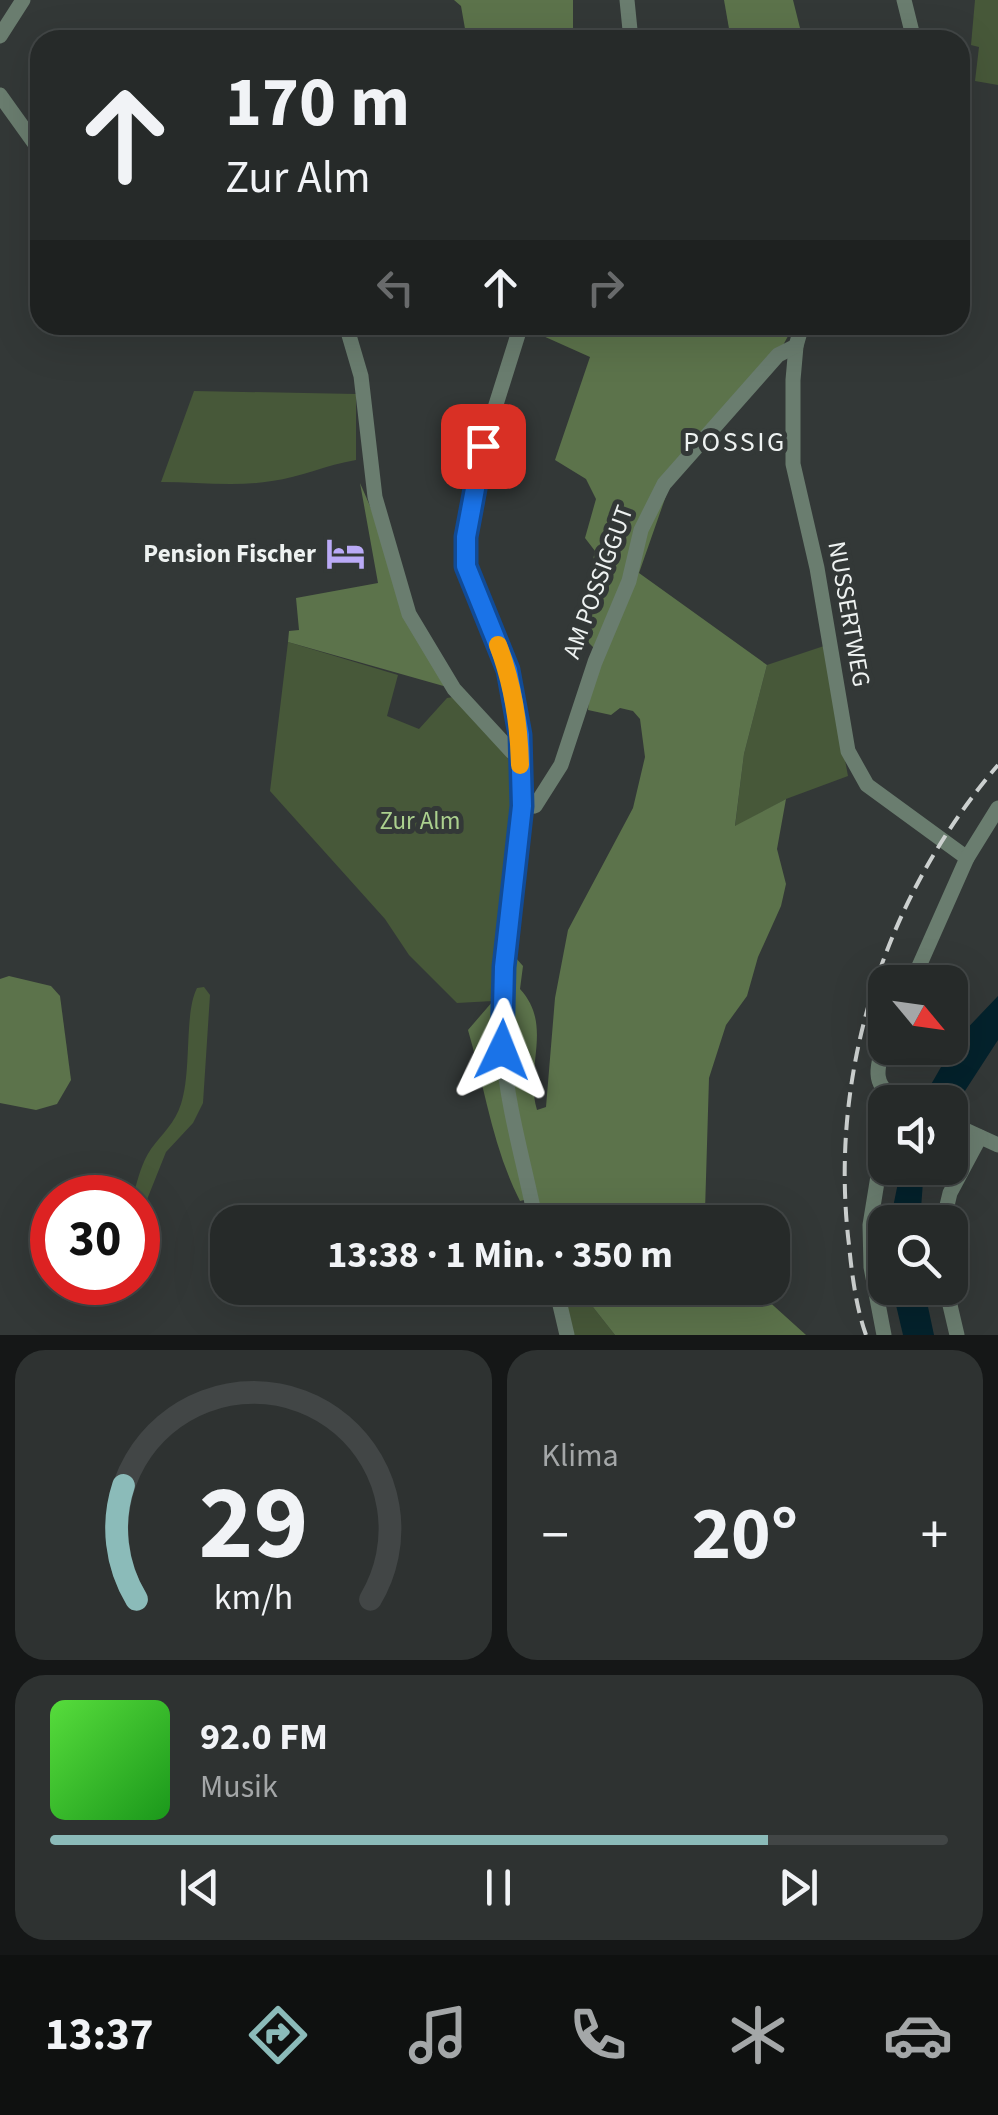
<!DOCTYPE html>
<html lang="de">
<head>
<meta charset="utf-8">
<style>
  :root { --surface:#262a29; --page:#2e3231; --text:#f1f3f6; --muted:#a4a7a8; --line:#424646; --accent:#8bbbb9 }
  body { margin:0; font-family:"Source Sans 3",sans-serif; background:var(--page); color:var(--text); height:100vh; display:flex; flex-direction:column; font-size:38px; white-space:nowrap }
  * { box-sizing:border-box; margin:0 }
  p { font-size:32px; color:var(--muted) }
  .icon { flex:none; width:55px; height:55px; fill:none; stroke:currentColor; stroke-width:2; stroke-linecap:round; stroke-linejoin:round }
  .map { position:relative; height:1335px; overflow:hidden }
  .panel { display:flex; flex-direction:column; gap:15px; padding:15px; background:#151717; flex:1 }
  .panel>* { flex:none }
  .top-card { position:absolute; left:30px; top:30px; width:940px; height:305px; border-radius:30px; box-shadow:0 10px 40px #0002,0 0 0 2px var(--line); background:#262a29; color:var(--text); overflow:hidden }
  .needle { width:65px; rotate:119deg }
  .buttons { position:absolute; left:868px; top:965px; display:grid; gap:20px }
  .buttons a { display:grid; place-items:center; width:100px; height:100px; border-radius:20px; background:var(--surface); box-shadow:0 10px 40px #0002,0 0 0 2px var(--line); font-size:50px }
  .speed { position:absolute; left:30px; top:1175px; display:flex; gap:20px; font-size:50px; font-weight:700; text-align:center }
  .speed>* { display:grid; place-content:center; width:130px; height:130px; border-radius:50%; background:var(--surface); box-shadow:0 10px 40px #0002,0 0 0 2px var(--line); line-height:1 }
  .speed .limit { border:15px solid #d22; background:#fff; color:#111 }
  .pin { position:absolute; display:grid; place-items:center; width:85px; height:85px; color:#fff; margin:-42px; border-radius:20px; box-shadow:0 5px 15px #0006 }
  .me { position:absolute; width:110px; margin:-55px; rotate:2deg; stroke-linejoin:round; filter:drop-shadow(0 0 8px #0008) }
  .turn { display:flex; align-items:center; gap:35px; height:210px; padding:0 30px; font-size:45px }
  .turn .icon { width:130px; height:130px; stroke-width:2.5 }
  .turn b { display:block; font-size:70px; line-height:85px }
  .lanes { display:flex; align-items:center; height:95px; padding:0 30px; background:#0003; justify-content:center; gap:50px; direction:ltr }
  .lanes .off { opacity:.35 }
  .big { font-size:75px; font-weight:700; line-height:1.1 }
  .panel .tile { flex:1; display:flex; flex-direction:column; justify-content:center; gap:15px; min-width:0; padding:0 35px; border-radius:30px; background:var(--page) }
  .panel .dial { align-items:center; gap:0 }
  .dial svg { height:260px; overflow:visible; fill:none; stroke:var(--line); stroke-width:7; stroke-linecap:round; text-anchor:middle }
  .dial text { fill:var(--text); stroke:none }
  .song { display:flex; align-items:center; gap:30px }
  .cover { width:120px; height:120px; border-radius:15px; background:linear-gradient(135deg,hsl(110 70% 55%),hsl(120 70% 35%)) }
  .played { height:10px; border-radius:5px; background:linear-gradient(90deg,var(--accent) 80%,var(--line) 80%) }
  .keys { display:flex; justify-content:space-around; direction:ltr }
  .heat { display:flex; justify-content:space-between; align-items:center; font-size:55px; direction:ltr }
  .panel .tiles { flex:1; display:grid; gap:15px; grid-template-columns:1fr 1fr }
  .tile:last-child { grid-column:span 2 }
  .trip { position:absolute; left:210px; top:1205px; width:580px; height:100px; border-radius:30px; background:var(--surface); box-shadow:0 10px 40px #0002,0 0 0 2px var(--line); font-weight:700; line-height:100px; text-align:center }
  .menu { display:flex; height:160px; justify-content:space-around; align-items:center; background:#0f1110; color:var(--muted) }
  .menu .icon { width:70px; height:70px }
  .menu .active { color:var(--accent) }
  .menu b { font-size:45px; color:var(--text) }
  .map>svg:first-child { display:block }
  .green { fill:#475839 }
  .forest { fill:#5c734b }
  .water { fill:#04222c }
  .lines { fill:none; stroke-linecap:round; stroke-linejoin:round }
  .street { stroke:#6a7d6f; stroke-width:15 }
  .rail { stroke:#ccd0cf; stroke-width:4; stroke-dasharray:15 8; stroke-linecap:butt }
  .route-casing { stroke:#114b97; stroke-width:25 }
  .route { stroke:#1a73e8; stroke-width:18 }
  .slow { stroke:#f59e0b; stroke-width:18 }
  .labels { text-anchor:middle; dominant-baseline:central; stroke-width:10; stroke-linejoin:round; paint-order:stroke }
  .poi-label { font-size:25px; font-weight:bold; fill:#eef2f1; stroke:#333837; text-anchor:end }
  .street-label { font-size:25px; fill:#eef2f1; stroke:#333837 }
  .park-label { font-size:25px; fill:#abd08e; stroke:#333837 }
  .neighbourhood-label { font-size:28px; letter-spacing:2.5px; fill:#eef2f1; stroke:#333837 }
</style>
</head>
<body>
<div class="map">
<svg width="998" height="1335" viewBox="0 0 998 1335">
  <rect width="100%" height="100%" fill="#333837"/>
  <g class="green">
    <polygon points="975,0 998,0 998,85 975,81 979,47 971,45"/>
    <path d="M194,391L356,394V460C326,465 301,477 272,481C237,487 197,482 161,482Z"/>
    <polygon points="288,642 398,675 387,716 419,729 447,698 453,697 515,762 517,803 493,1001 457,1003 409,955 385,919 270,791"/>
    <polygon points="824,646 848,776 786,799 735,827 744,754 767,665"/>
    <path d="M204,987L210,995L203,1103L193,1123L166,1152L138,1222V1198L133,1197L134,1193C138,1178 142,1162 151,1149C162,1134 175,1123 181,1104C192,1071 184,1013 197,988Z"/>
    <polygon points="561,1288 578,1288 615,1335 572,1335"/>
  </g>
  <g class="forest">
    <polygon points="454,0 573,0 573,40 467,40 461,6"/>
    <polygon points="724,0 793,0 803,40 731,40"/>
    <path d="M510,325H794L781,349L668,490L639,573L767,665L744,754L735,826L786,799L777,849L786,884L781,906L758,957L747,996L726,1025L709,1078L705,1211L709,1222H543L528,1199L520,1201C492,1146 485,1088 468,1030L493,1001L503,955L515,957L523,966L520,989C554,1026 524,1067 537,1110L546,1107L555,998L568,930L633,808L645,757L640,719L633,711L620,708L611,715L588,710L594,648L585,639L596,599L588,581L595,551L585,538L596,499L586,479L555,460L590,357L523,327Z"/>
    <polygon points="360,483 370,506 447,687 288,642 289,631 299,630 296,598 378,583"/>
    <polygon points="9,976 51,986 60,996 71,1080 57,1104 36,1110 0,1103 0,979"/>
    <polygon points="578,1288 754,1288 806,1335 615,1335"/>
  </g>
  <g class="water">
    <polygon points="998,996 998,1040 950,1114 950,1102 921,1102 957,1039"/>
    <polygon points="901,1168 924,1168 920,1222 890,1222"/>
    <polygon points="892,1288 924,1288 934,1335 903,1335"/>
  </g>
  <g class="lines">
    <g class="street">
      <polyline points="627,0 631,40"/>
      <polyline points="904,0 914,40"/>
      <polyline points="0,36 23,0"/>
      <polyline points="0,95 40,151"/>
      <path d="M346,325L361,376L375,497L409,614L454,689L512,752L520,754C523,852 495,952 503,1050C507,1107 525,1166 536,1222"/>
      <polyline points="802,325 796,346 793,380 793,464 817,568 848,751 867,785 967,858"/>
      <polyline points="520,754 508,670 467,566 467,537 483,446 521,325"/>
      <polyline points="522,807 535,806 561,765 595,662 629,581 641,530 664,484 778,355 796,346"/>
      <polyline points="912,982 967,858 998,808"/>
      <path d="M885,1043C875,1071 872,1087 901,1102"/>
      <polyline points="950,1123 998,1145"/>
      <polyline points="943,1222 950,1193 980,1137"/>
      <polyline points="556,1288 567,1335"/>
      <polyline points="946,1288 957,1335"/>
      <polyline points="884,1335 871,1267 870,1225 878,1176 879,1109 888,1096"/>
    </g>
    <path class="rail" d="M866,1335C856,1307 852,1275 849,1245C828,1072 885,897 998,765"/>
  </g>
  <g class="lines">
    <defs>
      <polyline id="route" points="483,446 466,537 466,566 508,670 520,735 522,806 504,967 502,1050"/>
    </defs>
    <use href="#route" class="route-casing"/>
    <use href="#route" class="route"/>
    <path class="slow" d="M498,645C513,684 519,723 520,765"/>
  </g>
  <defs>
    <symbol id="hotel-bare" viewBox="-9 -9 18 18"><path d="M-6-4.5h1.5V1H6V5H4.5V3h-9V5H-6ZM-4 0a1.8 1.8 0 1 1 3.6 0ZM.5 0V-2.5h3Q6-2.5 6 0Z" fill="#baaaf6" stroke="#333837" stroke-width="2.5" paint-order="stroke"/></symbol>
  </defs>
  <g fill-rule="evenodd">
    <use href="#hotel-bare" x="318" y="526" width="55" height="55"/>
  </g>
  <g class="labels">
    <g class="poi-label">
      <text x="316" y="554">Pension Fischer</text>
    </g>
    <g class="street-label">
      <text transform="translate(598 582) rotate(-70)">AM POSSIGGUT</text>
      <text transform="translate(849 614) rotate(80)">NUSSERTWEG</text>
    </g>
    <g class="park-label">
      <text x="420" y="821">Zur Alm</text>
    </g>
    <g class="neighbourhood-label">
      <text x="735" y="442">POSSIG</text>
    </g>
  </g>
</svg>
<div class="buttons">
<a><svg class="needle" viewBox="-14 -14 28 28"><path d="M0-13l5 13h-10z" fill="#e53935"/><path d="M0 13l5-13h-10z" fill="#a4a7a8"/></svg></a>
<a><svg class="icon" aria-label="sound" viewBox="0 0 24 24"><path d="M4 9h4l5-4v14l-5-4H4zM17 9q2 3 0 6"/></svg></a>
<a><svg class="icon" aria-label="search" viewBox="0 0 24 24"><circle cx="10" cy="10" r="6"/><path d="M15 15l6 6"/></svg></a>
</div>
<div class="speed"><div class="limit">30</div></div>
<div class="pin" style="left:483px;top:446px;background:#d93025"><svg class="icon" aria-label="arrive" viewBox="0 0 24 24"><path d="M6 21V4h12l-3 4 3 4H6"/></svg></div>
<svg class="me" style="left:502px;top:1050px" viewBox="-20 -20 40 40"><path d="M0-17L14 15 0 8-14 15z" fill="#1a73e8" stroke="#fff" stroke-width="4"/></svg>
<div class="trip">13:38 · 1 Min. · 350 m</div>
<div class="top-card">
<div class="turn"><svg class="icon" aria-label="ahead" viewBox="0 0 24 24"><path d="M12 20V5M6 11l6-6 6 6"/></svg><div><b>170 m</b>Zur Alm</div></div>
<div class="lanes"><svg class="icon off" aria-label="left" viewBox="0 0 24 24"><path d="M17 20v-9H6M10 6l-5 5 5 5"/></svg><svg class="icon" aria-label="ahead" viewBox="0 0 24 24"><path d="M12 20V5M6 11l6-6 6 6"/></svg><svg class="icon off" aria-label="right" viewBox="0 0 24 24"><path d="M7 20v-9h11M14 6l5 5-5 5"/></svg></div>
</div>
</div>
<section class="panel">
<div class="tiles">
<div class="tile dial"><svg viewBox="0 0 100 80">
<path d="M14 69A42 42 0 1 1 86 69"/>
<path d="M14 69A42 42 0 0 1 10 34" stroke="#8bbbb9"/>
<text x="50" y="56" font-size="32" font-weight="700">29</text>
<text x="50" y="72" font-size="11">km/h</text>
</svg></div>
<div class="tile"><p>Klima</p>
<div class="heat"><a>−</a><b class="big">20°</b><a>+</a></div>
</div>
<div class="tile">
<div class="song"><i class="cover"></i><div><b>92.0 FM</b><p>Musik</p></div></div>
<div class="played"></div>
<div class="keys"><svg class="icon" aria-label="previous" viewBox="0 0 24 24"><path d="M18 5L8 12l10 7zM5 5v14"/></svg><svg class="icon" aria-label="pause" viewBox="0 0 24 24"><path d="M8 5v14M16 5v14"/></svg><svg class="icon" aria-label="next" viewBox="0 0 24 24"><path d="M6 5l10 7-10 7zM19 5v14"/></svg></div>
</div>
</div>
</section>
<nav class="menu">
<b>13:37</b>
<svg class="icon active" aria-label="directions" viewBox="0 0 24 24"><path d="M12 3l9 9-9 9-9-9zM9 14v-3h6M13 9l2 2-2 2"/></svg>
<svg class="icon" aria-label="music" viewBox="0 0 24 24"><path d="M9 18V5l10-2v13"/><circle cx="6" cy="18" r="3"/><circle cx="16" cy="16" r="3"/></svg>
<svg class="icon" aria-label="phone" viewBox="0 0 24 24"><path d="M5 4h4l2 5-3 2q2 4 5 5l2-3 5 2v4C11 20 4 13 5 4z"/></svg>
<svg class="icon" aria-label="climate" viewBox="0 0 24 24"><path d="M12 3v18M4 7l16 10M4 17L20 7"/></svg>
<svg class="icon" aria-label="car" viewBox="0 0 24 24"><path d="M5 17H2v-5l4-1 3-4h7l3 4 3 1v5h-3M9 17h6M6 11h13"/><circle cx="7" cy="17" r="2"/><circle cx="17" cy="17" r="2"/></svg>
</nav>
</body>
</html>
